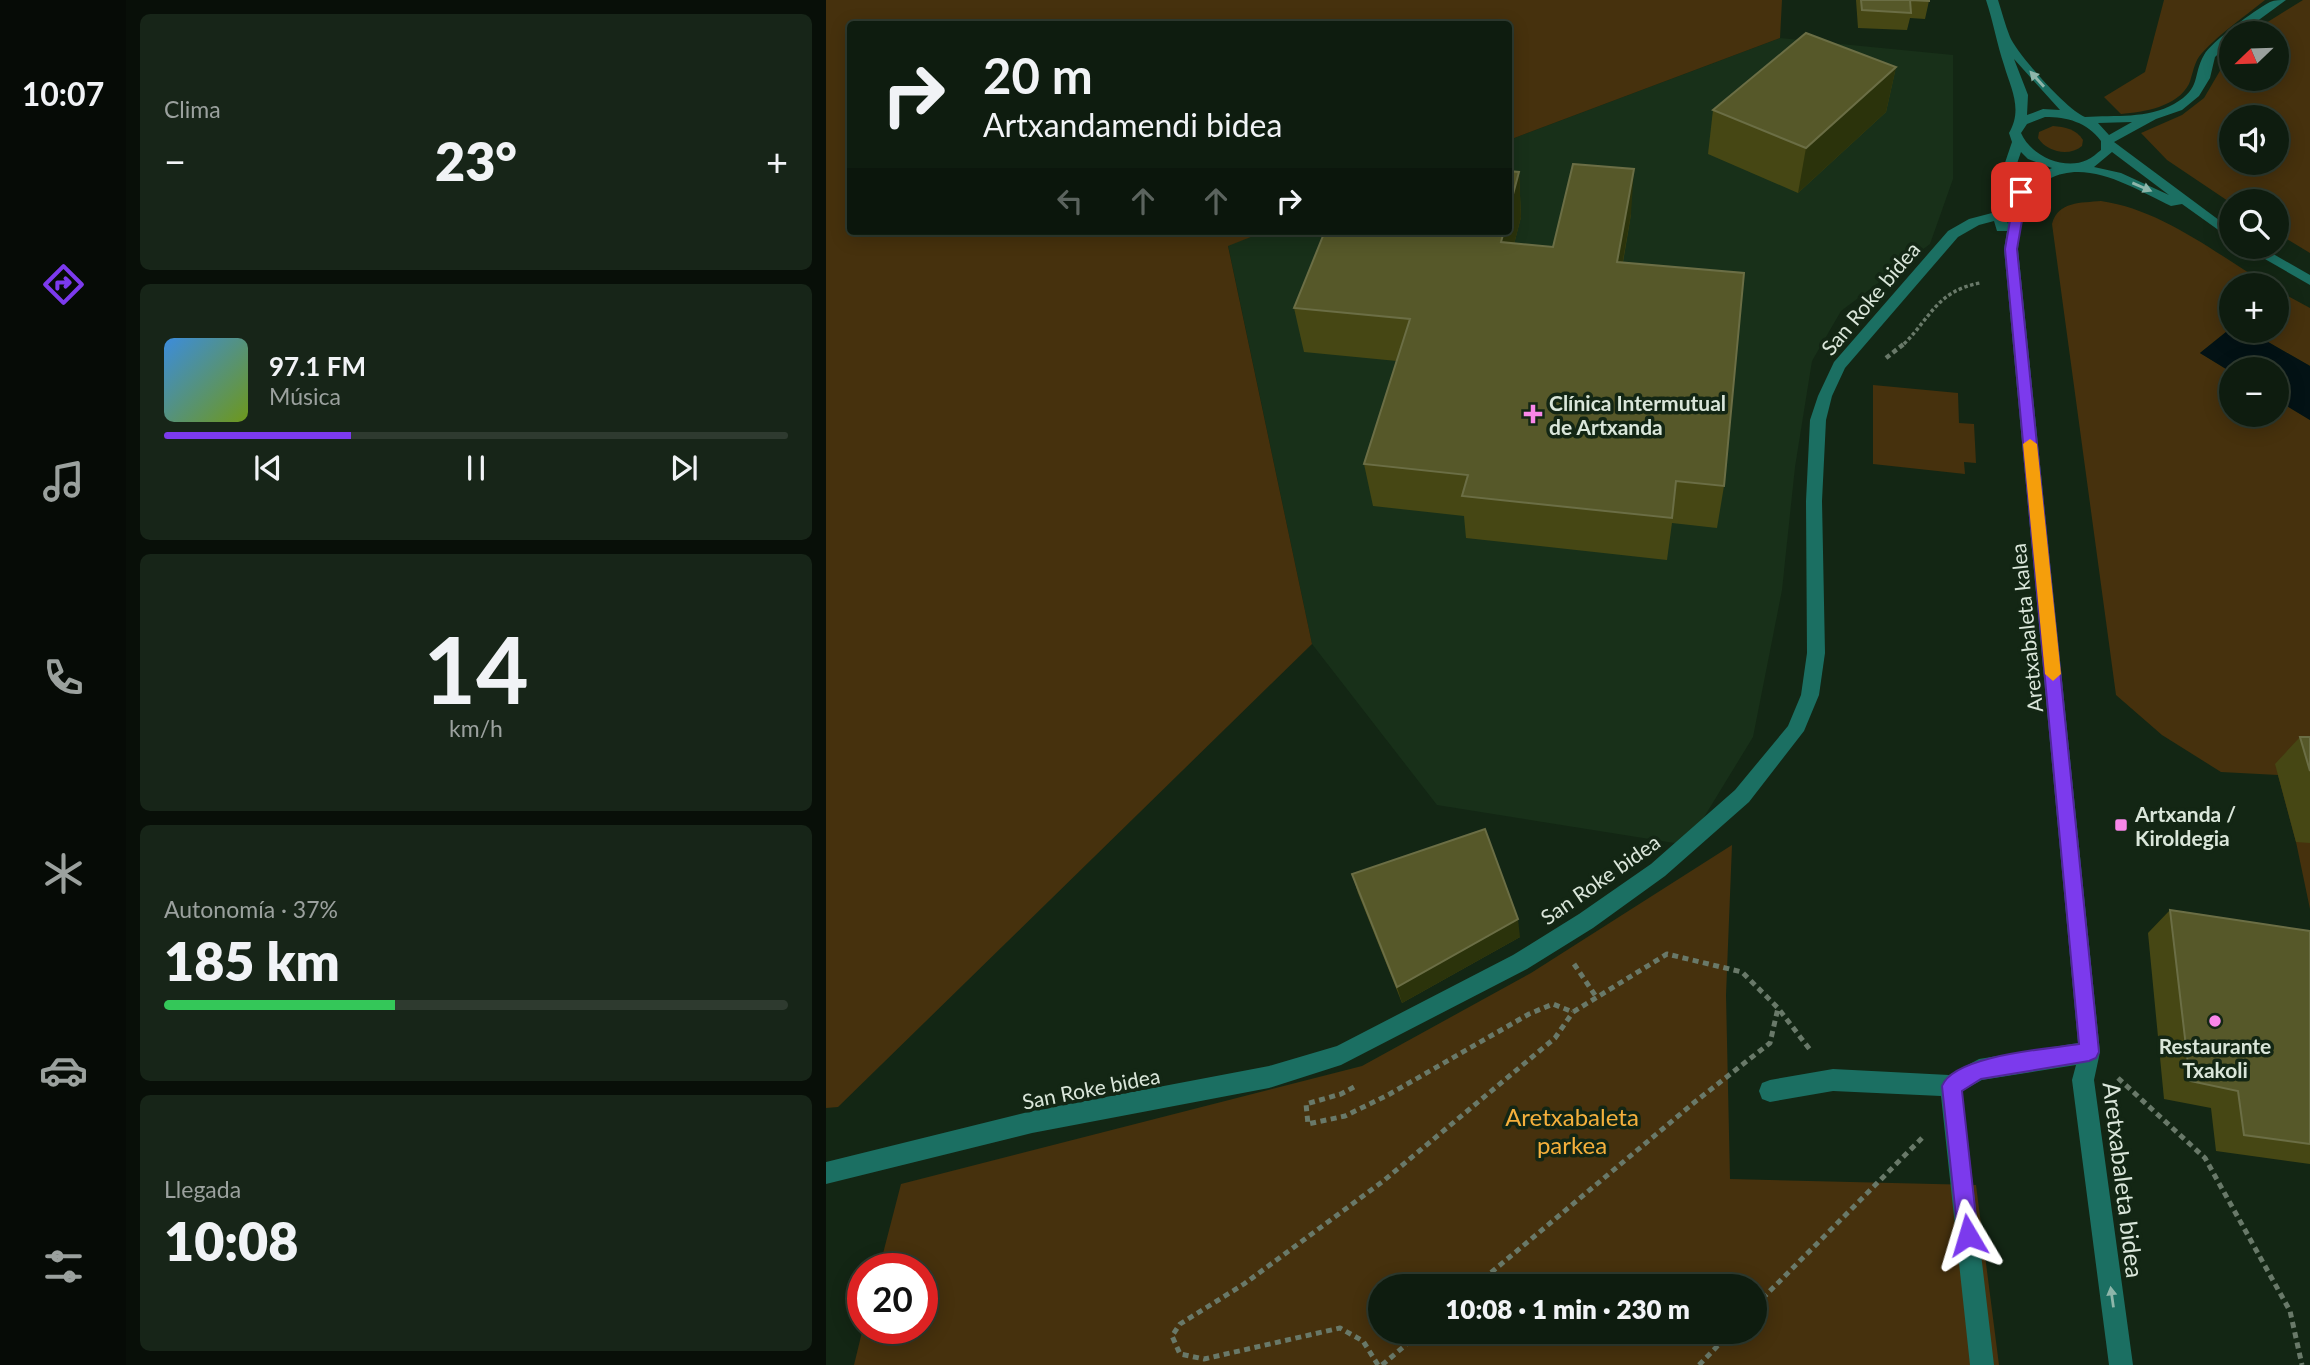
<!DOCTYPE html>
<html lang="es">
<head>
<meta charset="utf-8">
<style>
  :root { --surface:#0e1c0f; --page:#172518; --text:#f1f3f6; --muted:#9ba19e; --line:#2e3a2f; --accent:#7c3aed }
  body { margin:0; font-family:Lato,sans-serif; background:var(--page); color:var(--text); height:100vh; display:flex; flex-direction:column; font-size:26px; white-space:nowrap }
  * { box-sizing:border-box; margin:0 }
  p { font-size:23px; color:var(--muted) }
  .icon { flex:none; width:38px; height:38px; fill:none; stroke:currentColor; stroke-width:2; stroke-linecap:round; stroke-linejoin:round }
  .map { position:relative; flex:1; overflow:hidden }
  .side { display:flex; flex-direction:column; gap:14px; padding:14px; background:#080f08; width:700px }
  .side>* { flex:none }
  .top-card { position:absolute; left:21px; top:21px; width:665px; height:214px; border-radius:7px; box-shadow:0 4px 18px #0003,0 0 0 2px var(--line); background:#0e1c0f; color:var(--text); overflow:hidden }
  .needle { width:46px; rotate:247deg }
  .fabs { position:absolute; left:1393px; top:21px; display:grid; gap:14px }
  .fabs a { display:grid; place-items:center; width:70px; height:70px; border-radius:50%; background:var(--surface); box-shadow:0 4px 18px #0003,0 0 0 2px var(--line); font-size:35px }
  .speed { position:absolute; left:21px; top:1253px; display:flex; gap:14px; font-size:35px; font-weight:700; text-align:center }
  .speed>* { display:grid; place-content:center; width:91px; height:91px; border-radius:50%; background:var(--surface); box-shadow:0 4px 18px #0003,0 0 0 2px var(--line); line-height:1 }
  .speed .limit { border:10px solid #d22; background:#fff; color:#111 }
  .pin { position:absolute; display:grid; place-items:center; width:60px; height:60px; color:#fff; margin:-30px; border-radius:14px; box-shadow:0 4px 10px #0006 }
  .me { position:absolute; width:77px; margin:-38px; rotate:353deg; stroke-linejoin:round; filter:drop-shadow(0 0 5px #0008) }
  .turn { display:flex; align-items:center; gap:24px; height:147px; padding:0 21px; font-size:32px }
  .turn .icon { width:91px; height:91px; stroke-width:2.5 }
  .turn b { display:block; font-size:49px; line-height:60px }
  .lanes { display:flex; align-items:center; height:66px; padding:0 21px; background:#0003; justify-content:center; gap:35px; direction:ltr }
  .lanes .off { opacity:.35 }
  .big { font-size:52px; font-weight:800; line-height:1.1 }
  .side .card { flex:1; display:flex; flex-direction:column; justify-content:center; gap:10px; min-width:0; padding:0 24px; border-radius:10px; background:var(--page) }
  .side .dial { align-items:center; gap:0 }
  .dial b { font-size:91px; line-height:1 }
  .song { display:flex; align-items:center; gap:21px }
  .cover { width:84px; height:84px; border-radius:10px; background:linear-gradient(135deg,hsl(210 70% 55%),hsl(80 70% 35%)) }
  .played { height:7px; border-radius:4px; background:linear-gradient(90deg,var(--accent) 30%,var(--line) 30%) }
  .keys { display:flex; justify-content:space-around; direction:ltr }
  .heat { display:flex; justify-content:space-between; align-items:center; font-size:38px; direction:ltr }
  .charge { height:10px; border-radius:5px; background:linear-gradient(90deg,#34c759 37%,var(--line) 0) }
  .trip { position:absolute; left:542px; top:1274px; width:399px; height:70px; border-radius:35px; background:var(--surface); box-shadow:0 4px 18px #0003,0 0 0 2px var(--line); font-weight:800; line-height:70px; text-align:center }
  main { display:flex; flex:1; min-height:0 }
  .dock { display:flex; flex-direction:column; width:126px; justify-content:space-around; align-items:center; background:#060b06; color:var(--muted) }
  .dock .icon { width:49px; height:49px }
  .dock .selected { color:var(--accent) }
  .dock b { font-size:32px; color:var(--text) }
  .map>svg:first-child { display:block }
  .built { fill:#183019 }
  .green { fill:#46310d; fill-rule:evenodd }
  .water { fill:#031215 }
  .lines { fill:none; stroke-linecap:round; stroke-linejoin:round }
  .path-far2 { stroke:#697969; stroke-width:3.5; stroke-dasharray:3.5 2.5; stroke-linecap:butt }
  .path-far1 { stroke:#697969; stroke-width:4.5; stroke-dasharray:5 3.5; stroke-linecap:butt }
  .path { stroke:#697969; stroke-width:5; stroke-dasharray:6 4.5; stroke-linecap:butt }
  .minor { fill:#1b6f62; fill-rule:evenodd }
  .wall { fill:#464714 }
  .shaded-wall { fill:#2b330b }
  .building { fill:#565829; stroke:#6b6e45; stroke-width:2 }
  .oneway { fill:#8eb6aa }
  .route { fill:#7c3aed; stroke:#51269a; stroke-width:2 }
  .slow { fill:#f59e0b }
  .poi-dot { fill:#f987e9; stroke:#132614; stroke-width:2.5 }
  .labels { text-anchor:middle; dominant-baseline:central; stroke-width:7; stroke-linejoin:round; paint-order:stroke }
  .street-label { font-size:21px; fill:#dae6da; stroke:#132614 }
  .poi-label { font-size:21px; font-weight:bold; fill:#dae6da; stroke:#132614; text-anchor:start }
  .near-park-label { font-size:24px; fill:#f5b03c; stroke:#132614 }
  .near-street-label { font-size:24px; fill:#dae6da; stroke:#132614 }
</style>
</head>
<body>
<main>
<nav class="dock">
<b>10:07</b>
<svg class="icon selected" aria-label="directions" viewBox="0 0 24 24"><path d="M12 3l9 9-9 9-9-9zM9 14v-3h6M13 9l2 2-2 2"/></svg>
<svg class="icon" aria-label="music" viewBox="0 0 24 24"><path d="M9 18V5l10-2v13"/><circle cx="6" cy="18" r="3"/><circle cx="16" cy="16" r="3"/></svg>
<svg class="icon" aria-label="phone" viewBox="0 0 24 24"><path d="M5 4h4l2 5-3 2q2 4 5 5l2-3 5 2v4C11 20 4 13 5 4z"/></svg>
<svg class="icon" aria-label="climate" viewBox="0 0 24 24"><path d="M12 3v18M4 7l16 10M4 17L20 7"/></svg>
<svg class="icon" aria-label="car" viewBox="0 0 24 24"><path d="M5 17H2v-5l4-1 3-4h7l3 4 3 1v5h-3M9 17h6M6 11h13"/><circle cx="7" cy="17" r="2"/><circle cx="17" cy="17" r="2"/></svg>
<svg class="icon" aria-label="filters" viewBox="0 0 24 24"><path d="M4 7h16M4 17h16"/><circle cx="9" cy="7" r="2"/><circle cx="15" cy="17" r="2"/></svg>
</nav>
<section class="side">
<div class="card"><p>Clima</p>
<div class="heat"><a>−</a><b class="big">23°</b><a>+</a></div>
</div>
<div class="card">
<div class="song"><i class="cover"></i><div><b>97.1 FM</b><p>Música</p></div></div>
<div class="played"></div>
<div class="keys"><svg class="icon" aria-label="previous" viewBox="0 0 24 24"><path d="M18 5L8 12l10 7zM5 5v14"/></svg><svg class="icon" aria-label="pause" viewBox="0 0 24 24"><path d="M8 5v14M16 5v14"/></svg><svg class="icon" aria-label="next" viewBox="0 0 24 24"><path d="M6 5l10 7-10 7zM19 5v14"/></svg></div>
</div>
<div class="card dial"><b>14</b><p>km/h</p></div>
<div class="card"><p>Autonomía · 37%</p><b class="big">185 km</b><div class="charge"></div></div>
<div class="card"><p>Llegada</p><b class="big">10:08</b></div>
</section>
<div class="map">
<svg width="1484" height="1365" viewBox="0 0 1484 1365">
  <rect width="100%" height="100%" fill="#132614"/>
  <polygon class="built" points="954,38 1127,55 1127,179 1104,244 1015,311 986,361 969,467 956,590 927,737 861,845 611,805 486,644 402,245 440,231 682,231 683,140"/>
  <g class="green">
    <polygon points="0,0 956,0 954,38 683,140 682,24 24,24 24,231 440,231 402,246 486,644 12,1107 0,1108"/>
    <path d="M1338,0H1439C1418,17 1394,33 1376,53C1368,61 1367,74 1363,84C1351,107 1318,112 1295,114L1278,97L1319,72Z"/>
    <path d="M1477,0H1484V253L1451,233V201L1405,203L1341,160L1315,133L1356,115L1378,98L1405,52V79H1451V33H1424ZM1451,117V163H1405V117Z"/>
    <path d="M1227,126C1239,127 1250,129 1257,140L1256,146C1243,157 1221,152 1212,138L1213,132Z"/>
    <path d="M1275,201C1337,210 1390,254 1443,285H1405V328L1374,353L1405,372V415H1451V400L1484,420V909L1470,842L1452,775L1395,772L1336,735L1290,695L1226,224C1232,201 1255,203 1275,201Z"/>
    <polygon points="1451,290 1484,308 1484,366 1423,331 1451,331"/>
    <polygon points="1047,385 1132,393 1133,423 1148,424 1150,463 1138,462 1139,474 1047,464"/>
    <path d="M906,845L900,995L904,1179L1150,1185L1173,1365H28L37,1328H96V1269H53L75,1184L536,1066L705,973ZM555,1286H929V1332H555Z"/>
  </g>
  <polygon class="water" points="1405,328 1405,331 1423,331 1484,366 1484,420 1451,400 1451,369 1405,369 1405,372 1374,353"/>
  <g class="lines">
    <path class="path-far2" d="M1078,344C1105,317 1111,291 1154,283"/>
    <polyline class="path-far1" points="1060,358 1079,343"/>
    <g class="path">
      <polyline points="748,964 771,998"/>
      <polyline points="1292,1078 1379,1158 1464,1311 1476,1365"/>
      <polyline points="528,1087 515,1094 480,1104 482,1124 519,1116 562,1095 703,1014 727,1004 747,1012 841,954 916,972 952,1008 985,1051"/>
      <polyline points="649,1286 870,1101 944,1043 952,1008"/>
      <polyline points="929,1306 1096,1138"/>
      <polyline points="552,1365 537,1341 514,1328 378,1359 354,1354 346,1336 354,1324 418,1284 556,1182 729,1038 747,1012"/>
      <polyline points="556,1365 595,1332"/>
      <polyline points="873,1365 905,1332"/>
    </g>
    <g class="minor">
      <path d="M1160,0H1172C1176,12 1179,25 1184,37C1191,54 1242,111 1259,117C1289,115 1322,119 1348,104C1376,88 1366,76 1378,55C1385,42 1429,10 1444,2C1449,0 1454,0 1460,0L1415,33H1405V42L1389,57L1384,78L1373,96L1356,110L1330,119L1288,142L1405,229V239L1356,204L1345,206C1309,189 1262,158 1223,179C1216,183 1207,188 1202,196C1193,211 1194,232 1192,249L1274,1052L1268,1080L1307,1365H1283L1246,1080L1250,1065L1156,1080L1136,1091L1168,1365H1144L1115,1096L1007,1091L944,1102L936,1099L933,1091L936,1083L944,1080L1007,1069L1123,1075L1153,1059L1252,1043L1178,249L1181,231H1171L1168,221L1153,225L1132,237L1019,368L1006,396L1000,420L996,501L999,653L993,695L978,731L923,802L839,876L767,928L701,969L515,1065L443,1088L206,1133L0,1184V1162L206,1111L443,1066L511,1046L687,955L753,914L825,864L909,790L962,726L975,695L981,653L980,501L984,420L992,396L1008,362L1122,231L1143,219L1166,213L1165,204L1186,142L1183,133C1197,109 1185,89 1178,65C1171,44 1167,21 1160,0ZM1188,59L1234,110L1217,109L1201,115L1202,95ZM1219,117C1241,117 1261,122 1275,141V150C1271,153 1266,158 1261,160C1238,171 1204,155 1195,133L1201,124ZM1306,122L1283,135L1272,123ZM1195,152L1202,159L1226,168C1199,180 1186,194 1182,224L1177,204ZM1286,152L1343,195L1295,173L1268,167Z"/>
      <polygon points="1418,247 1435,247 1484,275 1484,285"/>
    </g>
  </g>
  <g class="wall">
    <polygon points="1030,0 1103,0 1103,1 1099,19 1084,18 1081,30 1032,28"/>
    <polygon points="1070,67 1060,112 972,193 882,154 887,110"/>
    <polygon points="693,172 695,217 688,244 727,247 805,214 797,262 898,486 891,528 846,523 841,560 640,538 638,516 547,506 538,464 571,361 478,352 468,308 604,235"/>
    <polygon points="1474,737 1484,737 1484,843 1470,842 1449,764"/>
    <polygon points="526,874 694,937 576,1003 532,893"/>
    <polygon points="1344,910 1484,931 1484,1164 1390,1151 1385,1108 1338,1099 1322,933"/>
  </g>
  <g class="shaded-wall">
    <polygon points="1070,67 1060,112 972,193 980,148"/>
    <polygon points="808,169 805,214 789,306 791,262"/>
    <polygon points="693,172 695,217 677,287 675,242 678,231 682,231 682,213"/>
    <polygon points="692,919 694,937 576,1003 571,987"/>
  </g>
  <g class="building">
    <polygon points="1035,0 1103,0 1103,1 1084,0 1085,13 1036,10"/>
    <polygon points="980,33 1070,67 980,148 887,110"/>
    <polygon points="747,164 808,169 791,262 918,273 898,486 850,481 846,518 636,496 642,475 538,464 584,319 468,308 499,231 556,231 604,235 606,231 678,231 675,242 727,247"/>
    <polygon points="682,171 693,172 682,213"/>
    <polygon points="1474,737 1484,737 1484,771"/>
    <polygon points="659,829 692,919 571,987 526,874"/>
    <polygon points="1344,910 1484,931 1484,1144 1418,1135 1412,1091 1364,1081"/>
  </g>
  <defs><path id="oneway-solid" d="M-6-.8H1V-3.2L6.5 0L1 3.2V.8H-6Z" transform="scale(1.75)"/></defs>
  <g class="oneway">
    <use href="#oneway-solid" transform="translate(1211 79) rotate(-132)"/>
    <use href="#oneway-solid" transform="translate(1316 187) rotate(23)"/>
    <use href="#oneway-solid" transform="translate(1286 1297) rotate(-98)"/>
  </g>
  <path class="route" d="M1195,189L1201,192L1191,249L1273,1052L1270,1058L1263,1061L1155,1079L1136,1091L1152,1235L1149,1242L1142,1245L1135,1242L1132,1235L1116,1086C1128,1055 1222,1049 1253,1044L1179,249L1189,192Z"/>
  <polygon class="slow" points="1204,439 1211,444 1235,674 1227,681 1219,674 1197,444"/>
  <g class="poi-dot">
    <path d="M703.5 403.5h7v7h7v7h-7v7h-7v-7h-7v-7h7z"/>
    <rect x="1288" y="818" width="14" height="14" rx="3.5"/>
    <circle cx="1389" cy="1021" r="7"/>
  </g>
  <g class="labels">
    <g class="street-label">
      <text transform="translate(1044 298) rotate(-50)">San Roke bidea</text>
      <text transform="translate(1200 628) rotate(-96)">Aretxabaleta kalea</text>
      <text transform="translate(774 879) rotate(-35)">San Roke bidea</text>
      <text transform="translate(265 1088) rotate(-11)">San Roke bidea</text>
    </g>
    <g class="poi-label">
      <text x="723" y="402">Clínica Intermutual<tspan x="723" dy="24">de Artxanda</tspan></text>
      <text x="1309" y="813">Artxanda /<tspan x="1309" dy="24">Kiroldegia</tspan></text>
      <text x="1389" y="1045" text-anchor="middle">Restaurante<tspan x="1389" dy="24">Txakoli</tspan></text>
    </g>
    <g class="near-park-label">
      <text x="746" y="1116">Aretxabaleta<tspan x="746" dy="28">parkea</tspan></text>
    </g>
    <g class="near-street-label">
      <text transform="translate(1298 1180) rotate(83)">Aretxabaleta bidea</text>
    </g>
  </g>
</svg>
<div class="fabs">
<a><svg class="needle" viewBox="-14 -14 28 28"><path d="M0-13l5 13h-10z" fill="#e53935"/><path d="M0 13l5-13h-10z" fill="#9ba19e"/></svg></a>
<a><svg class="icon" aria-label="sound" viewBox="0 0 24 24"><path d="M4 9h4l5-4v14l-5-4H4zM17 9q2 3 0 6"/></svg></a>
<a><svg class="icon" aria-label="search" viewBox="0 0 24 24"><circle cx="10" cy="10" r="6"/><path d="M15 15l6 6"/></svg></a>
<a>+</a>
<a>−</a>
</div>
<div class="speed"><div class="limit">20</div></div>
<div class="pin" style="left:1195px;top:192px;background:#d93025"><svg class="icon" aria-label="arrive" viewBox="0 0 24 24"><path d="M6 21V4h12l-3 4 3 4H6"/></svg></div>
<svg class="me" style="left:1142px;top:1235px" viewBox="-20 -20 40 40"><path d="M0-17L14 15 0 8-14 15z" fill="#7c3aed" stroke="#fff" stroke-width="4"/></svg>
<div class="trip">10:08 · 1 min · 230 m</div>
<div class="top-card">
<div class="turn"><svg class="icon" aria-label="right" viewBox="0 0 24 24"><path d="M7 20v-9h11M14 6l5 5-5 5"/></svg><div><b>20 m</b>Artxandamendi bidea</div></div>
<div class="lanes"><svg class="icon off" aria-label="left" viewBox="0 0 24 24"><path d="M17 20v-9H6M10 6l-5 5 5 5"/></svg><svg class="icon off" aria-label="ahead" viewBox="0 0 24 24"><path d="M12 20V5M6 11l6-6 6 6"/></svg><svg class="icon off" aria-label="ahead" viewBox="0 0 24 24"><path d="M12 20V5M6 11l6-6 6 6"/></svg><svg class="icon" aria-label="right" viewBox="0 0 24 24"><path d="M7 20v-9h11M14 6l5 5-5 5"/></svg></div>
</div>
</div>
</main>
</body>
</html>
